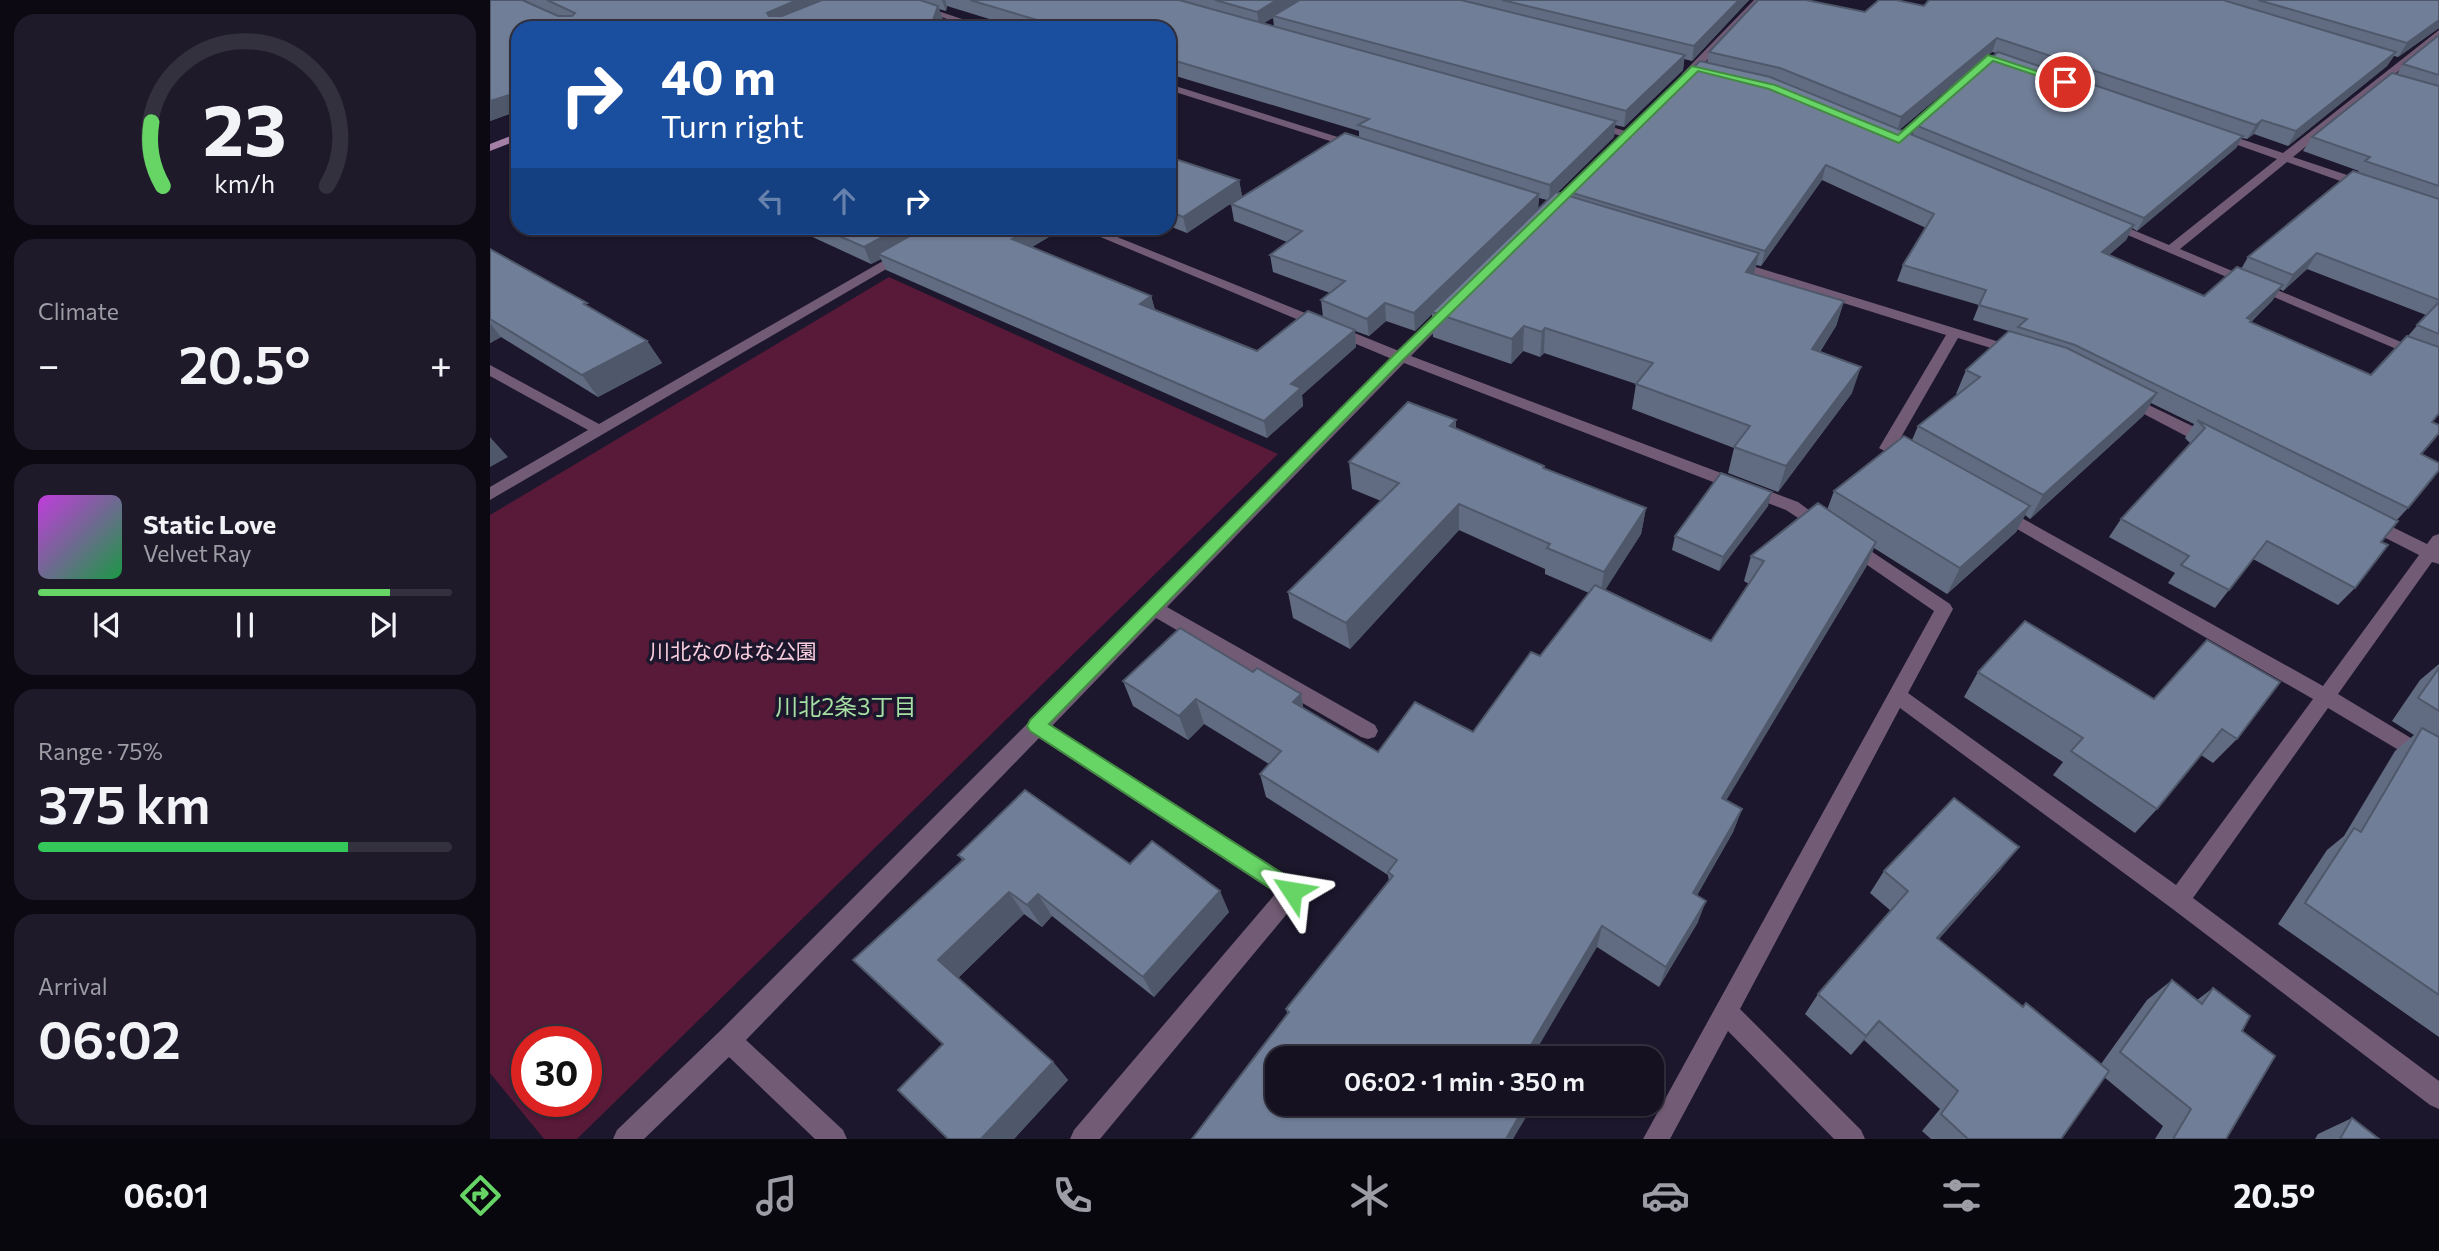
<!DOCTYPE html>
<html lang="en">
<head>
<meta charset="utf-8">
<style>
  :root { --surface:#151121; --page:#1e1a2a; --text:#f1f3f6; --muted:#9d9da5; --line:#34313f; --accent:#67d466 }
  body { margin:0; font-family:Commissioner,"Noto Sans JP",sans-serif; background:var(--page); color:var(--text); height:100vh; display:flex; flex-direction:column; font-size:26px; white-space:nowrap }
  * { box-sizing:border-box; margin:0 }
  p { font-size:23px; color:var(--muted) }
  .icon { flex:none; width:38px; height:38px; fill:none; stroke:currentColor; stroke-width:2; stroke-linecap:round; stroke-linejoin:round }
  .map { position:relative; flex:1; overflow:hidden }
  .drawer { display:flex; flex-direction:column; gap:14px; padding:14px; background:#0c0912; width:490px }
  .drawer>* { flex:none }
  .hud { position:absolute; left:21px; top:21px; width:665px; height:214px; border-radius:21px; box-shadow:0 2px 5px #0004,0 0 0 2px var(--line); background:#1a4fa0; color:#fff; overflow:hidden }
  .speed { position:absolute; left:21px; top:1026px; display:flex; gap:14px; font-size:35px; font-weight:700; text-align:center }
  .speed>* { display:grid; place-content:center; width:91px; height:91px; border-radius:50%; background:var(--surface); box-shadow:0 2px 5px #0004,0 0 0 2px var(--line); line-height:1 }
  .speed .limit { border:10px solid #d22; background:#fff; color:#111 }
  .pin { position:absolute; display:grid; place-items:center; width:60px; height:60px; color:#fff; margin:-30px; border:4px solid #fff; border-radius:50%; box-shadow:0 2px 7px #0007 }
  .me { position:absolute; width:77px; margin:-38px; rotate:303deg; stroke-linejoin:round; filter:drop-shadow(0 0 5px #0008) }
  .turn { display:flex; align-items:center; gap:24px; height:147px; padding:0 35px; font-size:32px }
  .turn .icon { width:91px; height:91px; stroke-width:2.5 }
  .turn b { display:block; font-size:49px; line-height:60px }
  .lanes { display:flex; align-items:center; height:66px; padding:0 35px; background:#0003; justify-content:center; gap:35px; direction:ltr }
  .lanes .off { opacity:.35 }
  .big { font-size:52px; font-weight:600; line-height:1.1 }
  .drawer .tile { flex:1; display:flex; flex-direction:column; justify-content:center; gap:10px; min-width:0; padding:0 24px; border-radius:21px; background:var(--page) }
  .drawer .dial { align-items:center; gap:0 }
  .dial svg { height:182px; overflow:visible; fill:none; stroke:var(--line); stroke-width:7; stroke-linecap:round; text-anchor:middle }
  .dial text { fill:var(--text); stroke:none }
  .song { display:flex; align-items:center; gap:21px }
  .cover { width:84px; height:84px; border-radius:10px; background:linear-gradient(135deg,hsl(290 70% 55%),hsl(140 70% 35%)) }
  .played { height:7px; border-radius:4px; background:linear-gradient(90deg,var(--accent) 85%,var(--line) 85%) }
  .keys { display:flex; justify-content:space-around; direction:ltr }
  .heat { display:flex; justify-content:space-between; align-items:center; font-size:38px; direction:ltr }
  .charge { height:10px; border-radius:5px; background:linear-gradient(90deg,#34c759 75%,var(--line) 0) }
  .trip { position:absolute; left:775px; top:1046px; width:399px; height:70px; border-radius:21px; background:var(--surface); box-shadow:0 2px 5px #0004,0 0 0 2px var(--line); font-weight:600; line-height:70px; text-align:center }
  .tab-bar { display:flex; height:112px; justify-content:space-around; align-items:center; background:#08070d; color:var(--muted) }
  .tab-bar .icon { width:49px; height:49px }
  .tab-bar .active { color:var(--accent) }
  .tab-bar b { font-size:32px; color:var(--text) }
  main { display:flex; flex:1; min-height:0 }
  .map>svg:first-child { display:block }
  .green { fill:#591939; fill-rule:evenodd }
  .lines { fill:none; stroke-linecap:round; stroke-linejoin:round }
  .street { fill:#725b74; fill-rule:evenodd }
  .secondary { fill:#a480a7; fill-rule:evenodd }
  .wall { fill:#616c82; fill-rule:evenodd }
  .shaded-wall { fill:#4f586a }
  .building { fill:#717e97; stroke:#4f586a; stroke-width:2 }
  .route { fill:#67d466; stroke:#438a42; stroke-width:2 }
  .labels { text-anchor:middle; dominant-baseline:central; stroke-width:7; stroke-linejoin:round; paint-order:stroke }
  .park-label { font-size:21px; fill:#f9cdde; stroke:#1c172c }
  .neighbourhood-label { font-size:23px; fill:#a6dea3; stroke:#1c172c }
</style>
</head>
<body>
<main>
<section class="drawer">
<div class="tile dial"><svg viewBox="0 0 100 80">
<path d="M14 69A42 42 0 1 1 86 69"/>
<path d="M14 69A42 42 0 0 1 9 41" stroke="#67d466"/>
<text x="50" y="56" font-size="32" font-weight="700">23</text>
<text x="50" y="72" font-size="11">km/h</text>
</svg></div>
<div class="tile"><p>Climate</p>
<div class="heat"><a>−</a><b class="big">20.5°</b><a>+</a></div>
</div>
<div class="tile">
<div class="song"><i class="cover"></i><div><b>Static Love</b><p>Velvet Ray</p></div></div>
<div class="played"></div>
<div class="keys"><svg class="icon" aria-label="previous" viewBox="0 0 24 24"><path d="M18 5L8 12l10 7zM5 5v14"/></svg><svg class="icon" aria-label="pause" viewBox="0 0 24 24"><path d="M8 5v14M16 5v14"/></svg><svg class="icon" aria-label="next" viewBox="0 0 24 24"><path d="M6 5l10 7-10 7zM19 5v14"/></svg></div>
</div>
<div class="tile"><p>Range · 75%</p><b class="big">375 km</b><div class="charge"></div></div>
<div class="tile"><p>Arrival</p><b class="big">06:02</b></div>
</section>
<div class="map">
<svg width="1949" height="1139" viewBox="0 0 1949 1139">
  <rect width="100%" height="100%" fill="#1c172c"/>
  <path class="green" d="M399,277L788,454L87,1139H54L0,1073V515ZM37,1041H96V1101H37Z"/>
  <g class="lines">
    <g class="street">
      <polygon points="401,0 415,0 499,28 484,28"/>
      <polygon points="1264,0 1274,0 1200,78 1192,78 1192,74"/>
      <polygon points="1949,30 1949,38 1803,157 1878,182 1878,188 1870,188 1797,162 1690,249 1949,358 1949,367 1614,225 1620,221 1624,222 1679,245 1787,159 1725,137 1725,133 1733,133 1793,153"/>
      <polygon points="1497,55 1505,55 1529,65 1524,68 1503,61 1413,141 1405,141 1405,137"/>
      <polygon points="679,84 870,144 872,146 862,148 679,90"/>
      <polygon points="1104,122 1139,132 1141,134 1135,137 1100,127 1100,123"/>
      <polygon points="589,228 605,228 909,351 954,306 964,306 964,312 921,356 1308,502 1342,527 1340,531 1328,531 1296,510 914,363 677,607 885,725 888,731 885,737 878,739 871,737 666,618 562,726 810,884 813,891 810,898 610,1139 580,1139 584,1130 786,893 549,738 256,1040 353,1130 357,1139 325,1139 239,1057 154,1139 123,1139 127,1130 230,1031 902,359"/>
      <polygon points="412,250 417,251 417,257 0,500 0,487 98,430 0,376 0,365 109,424"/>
      <polygon points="1243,260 1529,348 1531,351 1524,355 1468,338 1406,446 1426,459 1418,464 1389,448 1456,335 1238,267 1238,261"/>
      <polygon points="1636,394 1727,438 1729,442 1727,446 1715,446 1631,402 1628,399"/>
      <polygon points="1512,507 1833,686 1929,555 1874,527 1872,523 1874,519 1886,519 1937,544 1943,536 1949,534 1949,564 1942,562 1848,694 1949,755 1949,774 1838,708 1703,898 1949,1081 1949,1109 1940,1105 1680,907 1410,708 1250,1009 1371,1130 1375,1139 1344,1139 1238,1031 1180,1139 1153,1139 1444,611 1354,549 1351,545 1354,541 1366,541 1460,604 1463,609 1418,693 1686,885 1823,699 1506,517 1504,513"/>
    </g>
    <polygon class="secondary" points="28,133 28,140 0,151 0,144"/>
  </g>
  <g class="wall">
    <path d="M0,0L68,16L34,0H1259L1202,61L1194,59L1193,70L1134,127L1125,125L1124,137L1068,192L1076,195V191L1217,63L1219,52L1375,12L1434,6L1439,0H1949V28L1908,57L1904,56L1897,66L1798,146L1764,134L1757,139L1752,138L1746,148L1647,231L1642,228L1636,240L1619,255L1714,296L1751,269L1758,257L1868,172L1869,171L1813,151L1822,137L1907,74L1913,64L1949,35V413L1942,422L1931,454L1918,508L1907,520L1891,542L1865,588L1848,605L1763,559L1725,608L1678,583L1685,573L1619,537L1631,519L1700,443L1695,438L1704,424L1661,403L1653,416L1540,519L1535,515L1526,532L1457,594L1384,548L1376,567L1236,800L1252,809L1243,832L1207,895L1208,922L1169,987L1107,947L797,1013L796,1009L899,882L898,875L776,797L770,774L779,764L714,724L698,740L643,706L633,681L763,672L811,694L813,708L888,752L983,732L1050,656L1099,593L1055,574V569L969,530L860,649L803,618L798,592L891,501L862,489L859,462L966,420V428L1054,466V469L1156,508L1151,534L1115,590L1221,641L1259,584L1254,581L1261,556L1337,510L1344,491L1422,440L1428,426L1468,395L1466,394L1476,370L1519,331L1483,320L1489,305L1407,281L1413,265L1436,228L1332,180L1271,266L1266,265L1264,274L1354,301L1346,326L1330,352L1362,393L1288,492L1238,473L1244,448L1142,409L1146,384L1054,353L1050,357L1033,351L1021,364L943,337L942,314L925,331L896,321L879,336L865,331L866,347L812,395L813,406L777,438L396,270L391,259L381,264L303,228H574L542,247L661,296L665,310L767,351L833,317L831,300L840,293L783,272L780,255L797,242L744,221L741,204L869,138V131L679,74V28H529L457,6L456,11L449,9L453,20L28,28V111L0,121ZM783,18L784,26L773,23L780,19ZM1502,52L1507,53L1425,125L1422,135L1409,130ZM1049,198L1057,200L1048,209ZM1817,269L1936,315L1918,336L1881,375L1760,323L1782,301L1790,289L1793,291Z"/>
    <polygon points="679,157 749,180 752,196 697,233 679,226"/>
    <polygon points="0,249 157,341 172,363 108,397 11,337 0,343"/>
    <polygon points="1278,506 1229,571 1182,550 1185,536"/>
    <polygon points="1717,640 1747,739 1723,763 1711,755 1667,809 1645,833 1563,775 1573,762 1474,697 1488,672 1664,699"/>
    <polygon points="1949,664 1949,1037 1788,924 1837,850 1854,836 1905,751 1924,735 1902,721 1930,680"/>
    <polygon points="468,855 640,864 739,912 664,997 562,916 552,927 534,914 468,978 563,1062 578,1080 524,1139 458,1139 453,1044 472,860"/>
    <polygon points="1511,869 1448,940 1532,1007 1536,1003 1611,1064 1657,1000 1682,980 1707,1000 1723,988 1752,1031 1736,1139 1665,1139 1673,1126 1614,1077 1571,1139 1441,1139 1432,1131 1450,1109 1374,1040 1361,1055 1315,1014 1328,994 1401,911 1380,893 1394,871"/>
    <polygon points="1862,1118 1889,1139 1825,1139 1828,1134"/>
  </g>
  <g class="shaded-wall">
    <polygon points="307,0 346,0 283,27 277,13"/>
    <polygon points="452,0 455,0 457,6 456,11"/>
    <polygon points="787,0 814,0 783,16 783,18 769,26 767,12"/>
    <polygon points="1249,0 1259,0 1202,61 1204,46"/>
    <polygon points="448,6 453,20 450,28 440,28"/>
    <polygon points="1949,20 1949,28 1908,57 1917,43"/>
    <polygon points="1507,38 1502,52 1407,132 1411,117"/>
    <polygon points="1906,52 1897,66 1798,146 1806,131"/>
    <polygon points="1195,55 1193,70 1134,127 1136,111"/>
    <polygon points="19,95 28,108 28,111 0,121 0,101"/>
    <polygon points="1772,120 1764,134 1757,139 1766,125"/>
    <polygon points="1126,121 1124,137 1059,201 1060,185"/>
    <polygon points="1753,136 1746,148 1647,231 1654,218"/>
    <polygon points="1336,165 1332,180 1271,266 1275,251"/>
    <polygon points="749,180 752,196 697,233 693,217"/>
    <polygon points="1049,194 1048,211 942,312 942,314 925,331 924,313"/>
    <polygon points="1644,225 1636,240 1604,268 1612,252"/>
    <polygon points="409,228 445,228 388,254 391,259 381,264 374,247"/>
    <polygon points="541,228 574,228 528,255 522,239"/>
    <polygon points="1269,253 1263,278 1256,272"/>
    <polygon points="1827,253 1817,269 1793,291 1803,275"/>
    <polygon points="1793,285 1782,301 1747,334 1757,318"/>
    <polygon points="661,296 666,313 650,304"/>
    <polygon points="1354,301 1346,326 1315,374 1322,349"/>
    <polygon points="895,303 896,321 879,336 877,319"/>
    <polygon points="0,323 11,337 0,343"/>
    <polygon points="1034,326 1033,351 1021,364 1022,339"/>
    <polygon points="1055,328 1054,353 1050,357 1052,332"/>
    <polygon points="865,330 866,347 812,395 813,406 777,438 774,421 801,384"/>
    <polygon points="157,341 172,363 108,397 92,375"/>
    <polygon points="1371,367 1362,393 1288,492 1296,466"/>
    <polygon points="1667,393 1653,416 1540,519 1553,495"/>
    <polygon points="966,420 966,446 960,426"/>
    <polygon points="0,437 18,457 0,467"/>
    <polygon points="1282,492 1278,506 1229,571 1233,557"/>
    <polygon points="969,504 969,530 860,649 856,623"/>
    <polygon points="1540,506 1526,532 1457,594 1470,568"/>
    <polygon points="1156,508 1151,534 1110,598 1114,572"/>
    <polygon points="1386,542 1376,567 1224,821 1232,798"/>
    <polygon points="811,694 815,718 803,702"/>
    <polygon points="706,699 714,724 698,740 689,716"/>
    <polygon points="1252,809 1243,832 1196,915 1203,893"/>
    <polygon points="1529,847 1511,869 1431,959 1447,938"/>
    <polygon points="730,891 739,912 664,997 653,977"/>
    <polygon points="519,892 534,914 466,980 448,960"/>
    <polygon points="548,894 562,916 552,927 537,905"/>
    <polygon points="1216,901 1208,922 1169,987 1176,967"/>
    <polygon points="1112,926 1107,947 1041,1059 1041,1045"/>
    <polygon points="1389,1021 1374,1040 1361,1055 1376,1036"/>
    <polygon points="563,1062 578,1080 524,1139 491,1139"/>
    <polygon points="1036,1104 1044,1104 1023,1139 1016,1139"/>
  </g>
  <g class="building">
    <polygon points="0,0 32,0 68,16 82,16 85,13 57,0 307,0 277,13 279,16 292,16 332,0 430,0 448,6 440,28 28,28 28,98 19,95 0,101"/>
    <polygon points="480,0 689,0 1126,121 1060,185 868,125 879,119 679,59 679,28 574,28"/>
    <polygon points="725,0 787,0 767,12"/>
    <polygon points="810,0 971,0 1195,55 1136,111 783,16"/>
    <polygon points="1012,0 1249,0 1204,46"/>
    <polygon points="1268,0 1316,0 1375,12 1389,0 1406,0 1434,6 1439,0 1733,0 1906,52 1806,131 1772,120 1766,125 1507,38 1411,117 1290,68 1219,52"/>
    <polygon points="1768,0 1949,0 1949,20 1917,43"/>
    <polygon points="1949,35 1949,75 1913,64"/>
    <polygon points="1508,52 1753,136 1654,218 1425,125"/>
    <polygon points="1210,61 1280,77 1644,225 1612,252 1714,296 1747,267 1793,285 1757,318 1762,320 1760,322 1881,375 1917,336 1949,347 1949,413 1942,422 1949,425 1949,433 1931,454 1949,463 1949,470 1918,508 1585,345 1528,327 1537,319 1489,305 1496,290 1413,265 1444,214 1336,165 1275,251 1076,191"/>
    <polygon points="1902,73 1949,86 1949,186 1875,161 1880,157 1822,137"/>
    <polygon points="855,133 1049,194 924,313 895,303 877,319 831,300 855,281 780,255 812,231 741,204"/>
    <polygon points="679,157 749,180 693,217 679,211"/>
    <polygon points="1863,171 1949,199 1949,300 1827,253 1803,275 1758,257"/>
    <polygon points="1066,192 1269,253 1256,272 1354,301 1322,349 1371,367 1296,466 1244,447 1260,426 1146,384 1163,363 1055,328 1052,332 1034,326 1022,339 942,312"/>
    <polygon points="331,228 409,228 374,247"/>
    <polygon points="434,228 541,228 522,239 661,296 650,304 767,351 818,311 865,330 801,384 811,388 774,421 388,254"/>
    <polygon points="0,249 97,303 94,304 157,341 92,375 0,319"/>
    <polygon points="1949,302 1949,334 1927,325"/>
    <polygon points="1519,331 1577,348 1667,393 1553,495 1428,426 1490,377 1476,370"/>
    <polygon points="918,402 966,420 960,426 1054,466 1053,468 1156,508 1114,572 1057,548 1060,544 969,504 856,623 798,592 909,483 859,462"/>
    <polygon points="1707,420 1908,521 1891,542 1898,545 1865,588 1777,541 1739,590 1691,565 1699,556 1631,519 1715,428"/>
    <polygon points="1414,436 1540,506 1470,568 1344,491"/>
    <polygon points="1231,473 1282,492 1233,557 1185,536"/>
    <polygon points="1328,503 1386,542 1232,798 1252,809 1203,893 1216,901 1176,967 1112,926 1041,1045 1062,1059 788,1059 788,1104 1036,1104 1016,1139 702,1139 799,1012 796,1009 903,876 898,872 907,860 770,774 791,751 706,699 689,716 633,681 690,628 763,672 767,668 811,694 803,702 888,752 925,702 983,732 1041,652 1050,656 1105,585 1221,641 1274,561 1261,556"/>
    <polygon points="1535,621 1664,699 1717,640 1790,682 1747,739 1732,729 1667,809 1581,751 1593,738 1488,672"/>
    <polygon points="1949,668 1949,711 1928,698"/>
    <polygon points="1932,728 1949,737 1949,995 1815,903 1864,828 1871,832"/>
    <polygon points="535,790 640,864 662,841 730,891 653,977 548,894 537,905 519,892 448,960 563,1062 491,1139 458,1139 408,1090 453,1044 363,960 474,859 468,855"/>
    <polygon points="1464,798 1529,847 1447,938 1533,1007 1536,1003 1619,1071 1571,1139 1478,1139 1451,1114 1468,1091 1389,1021 1376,1036 1328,994 1418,891 1394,871"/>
    <polygon points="1682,980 1712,1004 1723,988 1760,1016 1752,1031 1785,1056 1736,1139 1683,1139 1701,1109 1630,1052"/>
    <polygon points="1862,1118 1889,1139 1850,1139"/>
  </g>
  <polygon class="route" points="1498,55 1580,82 1572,84 1503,61 1409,143 1279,89 1208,71 914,359 559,724 809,884 812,891 809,898 802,901 795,898 540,731 537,726 540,720 905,354 1202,66 1285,85 1408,135"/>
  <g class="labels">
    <g class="park-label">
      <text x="243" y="650">川北なのはな公園</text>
    </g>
    <g class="neighbourhood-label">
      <text x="356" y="706">川北2条3丁目</text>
    </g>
  </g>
</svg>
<div class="speed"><div class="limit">30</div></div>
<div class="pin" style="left:1575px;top:82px;background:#d93025"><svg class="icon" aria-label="arrive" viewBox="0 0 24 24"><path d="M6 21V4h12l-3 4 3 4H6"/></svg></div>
<svg class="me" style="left:802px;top:891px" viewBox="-20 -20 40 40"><path d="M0-17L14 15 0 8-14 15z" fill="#67d466" stroke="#fff" stroke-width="4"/></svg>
<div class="trip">06:02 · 1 min · 350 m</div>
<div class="hud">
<div class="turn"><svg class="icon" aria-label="right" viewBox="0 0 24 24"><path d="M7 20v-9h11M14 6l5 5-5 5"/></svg><div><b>40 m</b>Turn right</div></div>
<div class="lanes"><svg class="icon off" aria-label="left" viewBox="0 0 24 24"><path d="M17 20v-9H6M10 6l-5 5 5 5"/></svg><svg class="icon off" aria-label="ahead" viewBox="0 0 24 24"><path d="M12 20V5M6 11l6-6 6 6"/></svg><svg class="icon" aria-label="right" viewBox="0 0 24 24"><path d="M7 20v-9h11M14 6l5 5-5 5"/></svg></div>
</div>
</div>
</main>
<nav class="tab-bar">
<b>06:01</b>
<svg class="icon active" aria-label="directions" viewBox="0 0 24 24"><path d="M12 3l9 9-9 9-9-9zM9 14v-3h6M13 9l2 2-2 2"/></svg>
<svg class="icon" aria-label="music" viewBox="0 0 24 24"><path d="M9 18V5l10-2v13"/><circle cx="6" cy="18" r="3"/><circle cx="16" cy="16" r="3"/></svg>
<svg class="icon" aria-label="phone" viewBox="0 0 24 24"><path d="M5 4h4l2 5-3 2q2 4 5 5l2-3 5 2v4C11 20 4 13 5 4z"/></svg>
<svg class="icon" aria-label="climate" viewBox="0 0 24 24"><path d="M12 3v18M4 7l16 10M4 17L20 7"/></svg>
<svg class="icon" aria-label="car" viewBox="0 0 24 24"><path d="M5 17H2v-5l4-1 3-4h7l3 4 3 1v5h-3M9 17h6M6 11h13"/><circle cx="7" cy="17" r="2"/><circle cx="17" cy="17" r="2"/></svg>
<svg class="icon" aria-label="filters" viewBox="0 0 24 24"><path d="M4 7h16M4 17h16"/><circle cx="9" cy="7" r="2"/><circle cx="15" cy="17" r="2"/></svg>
<b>20.5°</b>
</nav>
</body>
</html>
